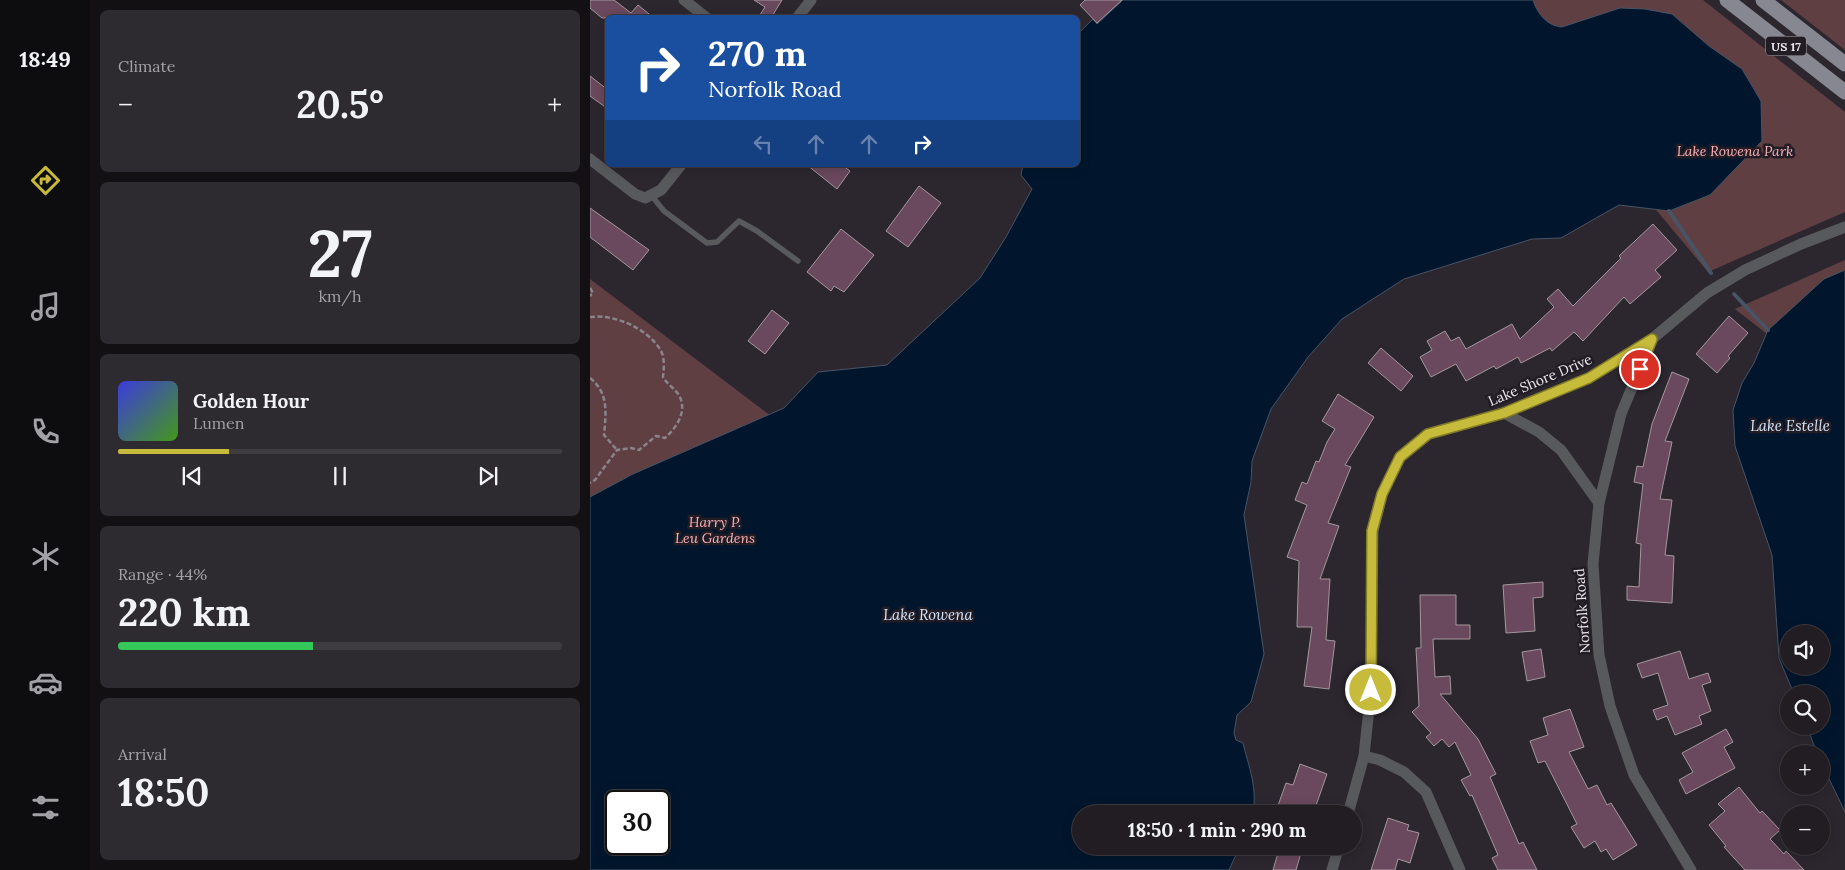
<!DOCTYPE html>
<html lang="en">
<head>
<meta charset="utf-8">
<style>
  :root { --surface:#211d23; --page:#2d2a30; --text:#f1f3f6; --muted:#a2a2a6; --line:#3e3b41; --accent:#c7bb3b }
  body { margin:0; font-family:Lora,serif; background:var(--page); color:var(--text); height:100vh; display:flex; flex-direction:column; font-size:19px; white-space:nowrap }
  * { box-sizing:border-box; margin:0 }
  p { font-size:16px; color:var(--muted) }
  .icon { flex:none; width:28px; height:28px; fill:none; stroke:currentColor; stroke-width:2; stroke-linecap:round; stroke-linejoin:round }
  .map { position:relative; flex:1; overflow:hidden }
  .drawer { display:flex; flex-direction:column; gap:10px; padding:10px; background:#121013; width:500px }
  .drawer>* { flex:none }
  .guide { position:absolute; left:15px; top:15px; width:475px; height:152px; border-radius:8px; box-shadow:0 2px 12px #0003,0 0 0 1px var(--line); background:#1a4fa0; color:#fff; overflow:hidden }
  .fabs { position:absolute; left:1190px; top:625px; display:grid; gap:10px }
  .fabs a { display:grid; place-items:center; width:50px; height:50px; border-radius:50%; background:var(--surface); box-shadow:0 2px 12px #0003,0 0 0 1px var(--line); font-size:25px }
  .speed { position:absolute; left:15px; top:790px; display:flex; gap:10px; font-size:25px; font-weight:700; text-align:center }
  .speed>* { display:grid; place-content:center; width:65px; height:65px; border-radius:50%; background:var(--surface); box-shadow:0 2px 12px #0003,0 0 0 1px var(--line); line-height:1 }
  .speed .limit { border:2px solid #111; border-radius:8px; background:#fff; color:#111 }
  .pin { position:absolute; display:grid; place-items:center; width:42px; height:42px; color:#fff; margin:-21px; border:2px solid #fff; border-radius:50%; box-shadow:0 1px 5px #0007 }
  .me { position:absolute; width:55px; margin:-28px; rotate:0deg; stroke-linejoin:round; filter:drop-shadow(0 0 4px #0008) }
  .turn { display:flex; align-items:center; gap:18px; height:105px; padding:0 20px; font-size:22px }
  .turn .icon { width:65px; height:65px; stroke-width:2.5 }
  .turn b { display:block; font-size:35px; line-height:42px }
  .lanes { display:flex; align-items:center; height:48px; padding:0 20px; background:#0003; justify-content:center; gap:25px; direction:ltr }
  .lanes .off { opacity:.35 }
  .big { font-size:38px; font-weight:700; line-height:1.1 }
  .drawer .widget { flex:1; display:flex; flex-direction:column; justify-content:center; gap:8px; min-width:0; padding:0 18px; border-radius:8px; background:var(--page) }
  .drawer .dial { align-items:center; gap:0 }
  .dial b { font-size:65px; line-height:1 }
  .song { display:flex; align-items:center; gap:15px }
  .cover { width:60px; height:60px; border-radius:8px; background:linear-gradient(135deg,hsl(240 70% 55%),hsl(100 70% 35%)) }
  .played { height:5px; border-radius:2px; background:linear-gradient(90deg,var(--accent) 25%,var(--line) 25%) }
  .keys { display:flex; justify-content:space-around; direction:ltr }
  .heat { display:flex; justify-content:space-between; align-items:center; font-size:28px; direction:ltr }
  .charge { height:8px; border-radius:4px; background:linear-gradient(90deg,#34c759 44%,var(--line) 0) }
  .trip { position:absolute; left:482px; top:805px; width:290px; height:50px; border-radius:25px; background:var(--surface); box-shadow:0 2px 12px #0003,0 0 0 1px var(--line); font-weight:700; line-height:50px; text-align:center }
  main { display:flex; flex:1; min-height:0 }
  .menu { display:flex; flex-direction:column; width:90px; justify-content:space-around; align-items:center; background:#0d0c0e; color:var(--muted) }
  .menu .icon { width:35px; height:35px }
  .menu .active { color:var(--accent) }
  .menu b { font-size:22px; color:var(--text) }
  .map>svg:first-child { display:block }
  .green { fill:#603f43 }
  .water { fill:#01162d; stroke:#475466; fill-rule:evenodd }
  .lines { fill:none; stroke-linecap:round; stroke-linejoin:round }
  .stream { stroke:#475466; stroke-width:4 }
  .building { fill:#6a485d; stroke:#a3989e }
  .path { stroke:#89858b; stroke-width:2.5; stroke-dasharray:5 2.5; stroke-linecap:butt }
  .service { stroke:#58595d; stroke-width:5.5 }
  .minor { stroke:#58595d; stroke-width:11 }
  .primary { stroke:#868791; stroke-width:15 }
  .route-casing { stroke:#817a26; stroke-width:12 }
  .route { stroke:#c7bb3b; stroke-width:9 }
  .labels { text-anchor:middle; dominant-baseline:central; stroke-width:5; stroke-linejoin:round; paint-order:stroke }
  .shield { fill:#221d25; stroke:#adaab0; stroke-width:1 }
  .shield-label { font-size:12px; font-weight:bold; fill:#e9e6eb }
  .park-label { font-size:14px; font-style:italic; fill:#fab1b8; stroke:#221d25 }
  .street-label { font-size:14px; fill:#e9e6eb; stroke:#221d25 }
  .water-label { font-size:15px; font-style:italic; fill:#d3e5f9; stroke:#221d25 }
</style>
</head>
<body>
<main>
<nav class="menu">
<b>18:49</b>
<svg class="icon active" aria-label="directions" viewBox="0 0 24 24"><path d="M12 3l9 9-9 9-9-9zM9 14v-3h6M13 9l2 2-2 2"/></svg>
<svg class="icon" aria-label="music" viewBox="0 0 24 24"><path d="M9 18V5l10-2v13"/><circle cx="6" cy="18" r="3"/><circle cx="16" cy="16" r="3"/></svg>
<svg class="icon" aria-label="phone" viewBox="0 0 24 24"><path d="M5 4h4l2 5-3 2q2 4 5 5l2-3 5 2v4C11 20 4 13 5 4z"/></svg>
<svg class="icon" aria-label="climate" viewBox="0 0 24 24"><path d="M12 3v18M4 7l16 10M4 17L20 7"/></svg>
<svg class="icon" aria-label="car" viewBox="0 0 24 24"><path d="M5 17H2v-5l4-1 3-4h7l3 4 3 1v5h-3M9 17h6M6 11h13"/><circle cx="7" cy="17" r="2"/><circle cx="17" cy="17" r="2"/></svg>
<svg class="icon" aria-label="filters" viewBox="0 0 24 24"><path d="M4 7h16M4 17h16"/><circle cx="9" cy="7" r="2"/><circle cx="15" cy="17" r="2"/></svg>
</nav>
<section class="drawer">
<div class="widget"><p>Climate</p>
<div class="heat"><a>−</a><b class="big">20.5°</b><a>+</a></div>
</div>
<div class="widget dial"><b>27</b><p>km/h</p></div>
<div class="widget">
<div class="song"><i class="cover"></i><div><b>Golden Hour</b><p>Lumen</p></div></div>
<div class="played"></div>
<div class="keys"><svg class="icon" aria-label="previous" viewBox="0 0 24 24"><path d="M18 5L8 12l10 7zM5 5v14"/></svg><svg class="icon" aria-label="pause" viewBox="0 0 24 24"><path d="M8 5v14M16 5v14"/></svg><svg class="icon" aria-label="next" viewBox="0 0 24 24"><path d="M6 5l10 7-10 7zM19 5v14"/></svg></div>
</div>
<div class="widget"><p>Range · 44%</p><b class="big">220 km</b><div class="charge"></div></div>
<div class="widget"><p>Arrival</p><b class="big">18:50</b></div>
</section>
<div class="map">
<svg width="1255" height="870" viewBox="0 0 1255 870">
  <rect width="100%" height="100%" fill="#2c272f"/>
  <g class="green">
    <polygon points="798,0 1113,0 1255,112 1255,212 1118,272 1052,193"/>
    <polygon points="1191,0 1255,0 1255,50"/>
    <polygon points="1255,260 1255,395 1145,309"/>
    <polygon points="0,279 301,507 69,801 26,801 25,870 0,870"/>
  </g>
  <g class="water">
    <path d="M533,0H943C947,13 957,26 972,27L1030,8L1055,9L1082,14L1119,46L1152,69L1171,101L1172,141L1120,195L1079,211L1029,205L971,238L942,239L814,279L752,319L718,357L681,409L662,461L661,482L654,515L674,654L661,702L647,715L644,733L646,740L653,743C658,764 669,792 662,814H491V846H650L639,870H0V497L43,474L194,408L228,372L297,365L390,278L416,237L442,189L431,175L433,165H488V34L503,19L507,24ZM26,801H69V844H26Z"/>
    <path d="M1255,270V812L1231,762V754H1227L1217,726H1231V694H1204L1189,658L1182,555L1145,446L1143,410L1152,383L1164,363L1178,330L1234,279ZM1199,634H1231V666H1199Z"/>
  </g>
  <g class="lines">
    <g class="stream">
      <polyline points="1079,211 1121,273"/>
      <polyline points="1144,294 1178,330"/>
    </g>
  </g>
  <g class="building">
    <polygon points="0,0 24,0 41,13 48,5 64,18 12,18 0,8"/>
    <polygon points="164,0 192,0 181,18 168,18 175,7"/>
    <polygon points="495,0 532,0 507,23 490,5"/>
    <polygon points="0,76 18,90 18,109 0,96"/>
    <polygon points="217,165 252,165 260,171 247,189"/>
    <polygon points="329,186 351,203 318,247 296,231"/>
    <polygon points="0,208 59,250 43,270 0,237"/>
    <polygon points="1063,224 1087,250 1065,270 1071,277 1040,304 1034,297 993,341 984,332 962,351 960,348 931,363 928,357 906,369 904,366 876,381 866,364 841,377 830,357 842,350 837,341 855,331 861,341 869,337 876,349 922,324 930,339 964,307 957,299 968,289 983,306 1031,258 1029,256"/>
    <polygon points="251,229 284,255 254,292 244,286 241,291 217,272"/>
    <polygon points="182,310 199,323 175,354 158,341"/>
    <polygon points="1139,316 1158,333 1138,356 1140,358 1127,373 1106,354"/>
    <polygon points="791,348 823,376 811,391 778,363"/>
    <polygon points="1082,372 1099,379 1075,441 1082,442 1070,499 1082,500 1075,555 1084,556 1082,603 1037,600 1037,586 1049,587 1051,544 1046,543 1053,484 1044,482 1047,466 1053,467 1062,424"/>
    <polygon points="748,394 784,417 755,465 761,467 738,523 749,526 730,579 740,579 736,640 745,641 739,689 714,686 722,627 707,627 709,561 697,557 717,505 705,500 712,482 717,484 726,461 729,462 737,442 745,429 732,421"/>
    <polygon points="953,582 953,597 943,598 945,631 916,633 913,585"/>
    <polygon points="830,595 866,595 866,625 880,625 880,639 843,639 845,677 860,676 861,694 850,694 888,739 906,774 900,777 929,844 933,842 947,870 908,870 902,858 908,855 882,795 880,796 871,780 881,775 865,742 859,747 852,739 844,746 836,737 841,733 822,712 829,706 826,648 831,648"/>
    <polygon points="951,649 955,677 937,681 932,652"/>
    <polygon points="1090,651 1099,679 1118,673 1121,682 1112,685 1121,711 1109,716 1112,724 1085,735 1077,716 1067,720 1063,710 1078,705 1068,673 1052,678 1047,664"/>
    <polygon points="980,709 994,747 979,752 998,789 1007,785 1017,805 1021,803 1047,845 1023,860 1016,849 1011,852 1005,841 994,848 981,827 987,824 955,761 948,763 940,741 958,735 953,718"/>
    <polygon points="1136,729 1143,742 1134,747 1145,768 1096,794 1089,780 1103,772 1092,753"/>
    <polygon points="710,764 737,774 723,814 685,814 696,783 703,785"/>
    <polygon points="1149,787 1170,813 1172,811 1190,830 1180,839 1194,854 1196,851 1214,870 1155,870 1134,847 1136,846 1119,825 1135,811 1128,804"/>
    <polygon points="798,818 819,825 817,830 829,833 820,863 808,859 805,870 781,870"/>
    <polygon points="690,846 713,846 706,870 683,870"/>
  </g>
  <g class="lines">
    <g class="path">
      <polyline points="0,288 3,293 0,296"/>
      <path d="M0,317C25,314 56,328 70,349C75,357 74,368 73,377C77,384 84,388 89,395C98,412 86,428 75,438L66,436L49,450L41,448L27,450L5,480L0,483"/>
      <path d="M0,378C19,393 16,413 14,435L27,450"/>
    </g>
    <polyline class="service" points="61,195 74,211 117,243 127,242 149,221 167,231 208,261"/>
    <g class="minor">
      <polyline points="94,0 117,18"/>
      <polyline points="207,18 221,0"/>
      <polyline points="0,159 45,194 55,198 71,190 91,165"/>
      <polyline points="1062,339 1031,414 1009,503 1003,564 1009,655 1020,706 1044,775 1101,870"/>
      <polyline points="914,413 949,432 971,450 1009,503"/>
      <polyline points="774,756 790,760 814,772 836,792 870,870"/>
      <polyline points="758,814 774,756 781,689 783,531 792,494 810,457 839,434 914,413 999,378 1062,339 1117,293 1155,270 1211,244 1255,227"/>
      <polyline points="742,870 749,846"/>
    </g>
    <g class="primary">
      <polyline points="1137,0 1255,92"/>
      <polyline points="1173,0 1255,64"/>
    </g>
  </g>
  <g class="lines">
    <defs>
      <polyline id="route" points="781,690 782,531 792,494 810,457 838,434 914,413 999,378 1062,339 1050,369"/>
    </defs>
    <use href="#route" class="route-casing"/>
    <use href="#route" class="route"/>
  </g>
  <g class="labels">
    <rect class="shield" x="1176" y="36.5" width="40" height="19" rx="4"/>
    <g class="shield-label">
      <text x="1196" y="46">US 17</text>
    </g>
    <g class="park-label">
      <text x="1145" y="151">Lake Rowena Park</text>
      <text x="125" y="522">Harry P.<tspan x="125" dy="16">Leu Gardens</tspan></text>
    </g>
    <g class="street-label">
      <text transform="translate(950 380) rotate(-23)">Lake Shore Drive</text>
      <text transform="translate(992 611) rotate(-94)">Norfolk Road</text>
    </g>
    <g class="water-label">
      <text x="1200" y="425">Lake Estelle</text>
      <text x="338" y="614">Lake Rowena</text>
    </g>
  </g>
</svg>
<div class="fabs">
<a><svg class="icon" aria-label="sound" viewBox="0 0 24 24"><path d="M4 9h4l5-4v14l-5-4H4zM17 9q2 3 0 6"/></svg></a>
<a><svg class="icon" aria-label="search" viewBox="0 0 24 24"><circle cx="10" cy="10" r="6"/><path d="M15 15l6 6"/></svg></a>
<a>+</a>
<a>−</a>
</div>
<div class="speed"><div class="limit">30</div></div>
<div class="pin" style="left:1050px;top:369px;background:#d93025"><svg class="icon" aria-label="arrive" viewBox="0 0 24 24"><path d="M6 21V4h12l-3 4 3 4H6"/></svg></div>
<svg class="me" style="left:781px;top:690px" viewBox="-20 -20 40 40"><circle r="17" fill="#c7bb3b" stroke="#fff" stroke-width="3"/><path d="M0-11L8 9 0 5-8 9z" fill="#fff"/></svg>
<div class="trip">18:50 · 1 min · 290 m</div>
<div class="guide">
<div class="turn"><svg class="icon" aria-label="right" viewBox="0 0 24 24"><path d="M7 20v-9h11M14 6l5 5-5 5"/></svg><div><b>270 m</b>Norfolk Road</div></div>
<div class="lanes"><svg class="icon off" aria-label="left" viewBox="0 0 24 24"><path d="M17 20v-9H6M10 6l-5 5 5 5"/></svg><svg class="icon off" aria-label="ahead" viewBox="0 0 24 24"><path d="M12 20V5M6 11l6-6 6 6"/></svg><svg class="icon off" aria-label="ahead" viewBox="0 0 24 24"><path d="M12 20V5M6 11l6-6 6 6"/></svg><svg class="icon" aria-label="right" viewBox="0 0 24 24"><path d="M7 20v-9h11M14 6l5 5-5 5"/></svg></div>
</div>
</div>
</main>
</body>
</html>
